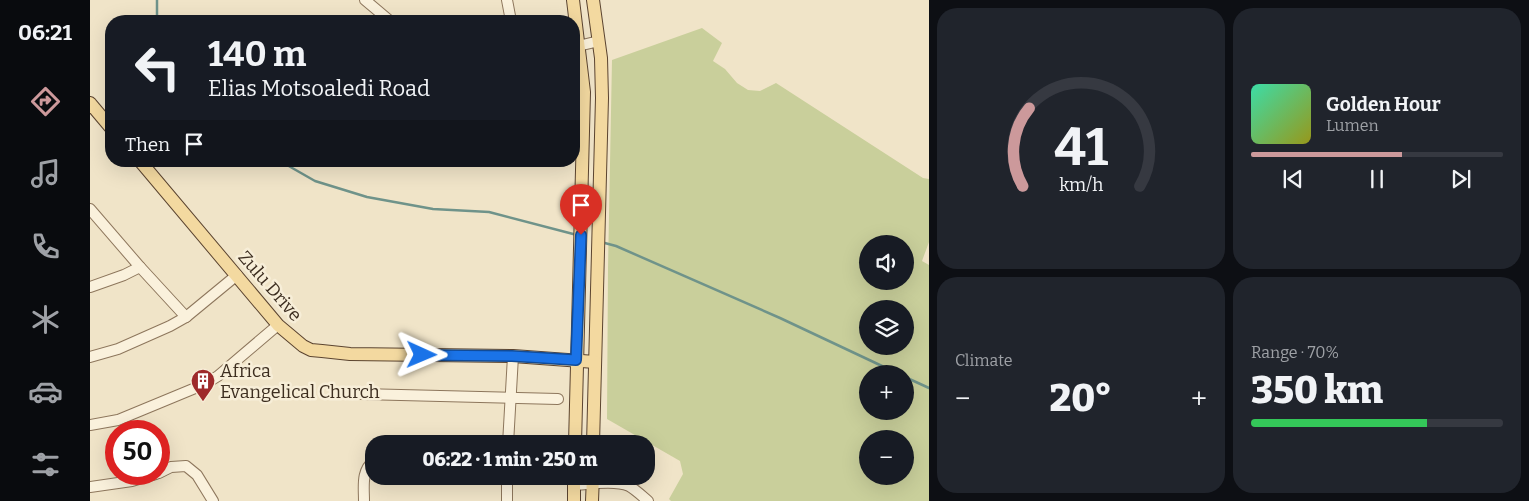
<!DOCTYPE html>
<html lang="en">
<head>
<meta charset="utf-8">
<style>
  :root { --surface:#171b24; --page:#20242c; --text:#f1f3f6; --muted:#9ea1a6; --line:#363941; --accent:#cc999b }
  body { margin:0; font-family:Bitter,serif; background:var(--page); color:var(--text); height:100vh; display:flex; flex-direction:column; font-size:19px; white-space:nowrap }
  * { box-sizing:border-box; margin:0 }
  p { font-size:16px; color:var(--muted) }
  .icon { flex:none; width:28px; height:28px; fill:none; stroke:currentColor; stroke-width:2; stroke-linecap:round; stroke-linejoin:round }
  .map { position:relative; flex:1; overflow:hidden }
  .side { display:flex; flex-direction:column; gap:8px; padding:8px; background:#0d0f14; width:600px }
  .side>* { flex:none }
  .hud { position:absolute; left:15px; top:15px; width:475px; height:152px; border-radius:20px; box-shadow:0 5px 20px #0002; background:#171b24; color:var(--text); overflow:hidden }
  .tools { position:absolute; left:769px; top:235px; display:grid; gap:10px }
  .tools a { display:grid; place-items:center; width:55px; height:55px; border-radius:50%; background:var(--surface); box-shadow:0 5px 20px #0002; font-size:25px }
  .speed { position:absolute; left:15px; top:420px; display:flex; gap:10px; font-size:25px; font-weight:700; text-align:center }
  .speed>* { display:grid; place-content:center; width:65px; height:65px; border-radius:50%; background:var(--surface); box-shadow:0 5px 20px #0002; line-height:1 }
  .speed .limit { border:8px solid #d22; background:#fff; color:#111 }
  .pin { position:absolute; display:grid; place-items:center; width:42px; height:42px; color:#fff; margin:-51px -21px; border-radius:50% 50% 50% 0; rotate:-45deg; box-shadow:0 0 5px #0007 }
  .pin .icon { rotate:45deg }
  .me { position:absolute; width:55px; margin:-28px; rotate:91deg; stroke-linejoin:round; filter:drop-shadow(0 0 4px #0008) }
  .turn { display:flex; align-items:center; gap:18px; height:105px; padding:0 20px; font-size:22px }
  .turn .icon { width:65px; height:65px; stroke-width:2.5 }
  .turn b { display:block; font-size:35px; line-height:42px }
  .then { display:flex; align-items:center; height:48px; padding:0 20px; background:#0003; gap:10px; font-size:19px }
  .big { font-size:38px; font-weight:800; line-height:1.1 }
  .side .card { flex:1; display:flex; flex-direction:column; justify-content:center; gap:8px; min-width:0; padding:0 18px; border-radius:20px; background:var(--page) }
  .side .dial { align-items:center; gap:0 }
  .dial svg { height:130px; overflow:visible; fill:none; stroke:var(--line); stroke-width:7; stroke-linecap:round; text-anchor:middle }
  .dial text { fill:var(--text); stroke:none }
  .song { display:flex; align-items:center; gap:15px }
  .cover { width:60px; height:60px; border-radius:8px; background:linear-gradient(135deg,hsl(160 70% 55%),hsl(60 70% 35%)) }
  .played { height:5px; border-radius:2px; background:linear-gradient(90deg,var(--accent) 60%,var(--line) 60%) }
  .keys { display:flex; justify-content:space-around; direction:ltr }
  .heat { display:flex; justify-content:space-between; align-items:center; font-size:28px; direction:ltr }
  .charge { height:8px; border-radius:4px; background:linear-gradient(90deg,#34c759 70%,var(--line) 0) }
  .side .tiles { flex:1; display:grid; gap:8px; grid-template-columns:repeat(2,1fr) }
  .trip { position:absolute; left:275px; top:435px; width:290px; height:50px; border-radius:20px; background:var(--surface); box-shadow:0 5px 20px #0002; font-weight:800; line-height:50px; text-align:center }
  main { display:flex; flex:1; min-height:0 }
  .tabs { display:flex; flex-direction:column; width:90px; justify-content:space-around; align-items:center; background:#090b0e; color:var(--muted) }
  .tabs .icon { width:35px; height:35px }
  .tabs .on { color:var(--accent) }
  .tabs b { font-size:22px; color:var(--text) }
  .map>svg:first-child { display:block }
  .green { fill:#c9cf9b; fill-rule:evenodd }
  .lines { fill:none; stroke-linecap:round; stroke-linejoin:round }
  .stream { stroke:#6f938a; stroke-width:2.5 }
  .minor-casing { stroke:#8d765c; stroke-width:12 }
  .major-casing { stroke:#5b4430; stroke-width:14 }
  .minor { stroke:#faf1dc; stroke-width:10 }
  .major { stroke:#f3d9a0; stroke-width:12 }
  .route-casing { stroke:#114b97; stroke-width:12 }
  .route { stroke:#1a73e8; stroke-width:9 }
  .labels { text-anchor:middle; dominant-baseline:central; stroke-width:5; stroke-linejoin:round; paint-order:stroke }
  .street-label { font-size:18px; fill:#3d2e20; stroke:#f7eed8 }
  .poi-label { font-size:18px; fill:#3d2e20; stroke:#f7eed8; text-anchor:start }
</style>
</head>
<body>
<main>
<nav class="tabs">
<b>06:21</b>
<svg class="icon on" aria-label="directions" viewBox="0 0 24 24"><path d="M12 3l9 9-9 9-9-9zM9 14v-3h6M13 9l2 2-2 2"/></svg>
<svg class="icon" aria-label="music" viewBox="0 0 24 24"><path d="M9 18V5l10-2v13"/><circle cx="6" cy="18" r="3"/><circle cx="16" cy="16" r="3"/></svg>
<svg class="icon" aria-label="phone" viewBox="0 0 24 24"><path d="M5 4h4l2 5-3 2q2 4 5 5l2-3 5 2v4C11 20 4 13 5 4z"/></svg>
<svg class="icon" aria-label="climate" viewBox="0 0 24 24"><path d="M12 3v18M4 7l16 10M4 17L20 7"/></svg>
<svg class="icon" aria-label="car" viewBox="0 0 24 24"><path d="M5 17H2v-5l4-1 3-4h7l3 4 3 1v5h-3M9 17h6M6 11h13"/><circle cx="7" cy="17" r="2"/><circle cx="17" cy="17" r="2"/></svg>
<svg class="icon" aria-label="filters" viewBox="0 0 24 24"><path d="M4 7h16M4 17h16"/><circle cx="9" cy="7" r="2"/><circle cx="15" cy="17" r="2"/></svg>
</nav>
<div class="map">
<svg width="839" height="501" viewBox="0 0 839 501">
  <rect width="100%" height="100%" fill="#f0e4c8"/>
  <path class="green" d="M612,28L632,43L623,61L635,69L647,83L658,90L670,91L686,83L833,178L839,179V242L832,261L839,265V501H581L579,499L593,474L590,461L517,419L518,269L522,60ZM778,244H815V281H778ZM778,309H815V346H778ZM778,374H815V411H778ZM778,439H815V476H778Z"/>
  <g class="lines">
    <g class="stream">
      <polyline points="67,0 67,21"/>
      <polyline points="190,161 225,181 277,197 343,209 399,212 487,235"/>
      <polyline points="511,242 526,246 690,318 809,374"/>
      <polyline points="815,377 839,388"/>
    </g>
    <defs>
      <g id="minor">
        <polyline points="275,0 300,21"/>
        <polyline points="417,0 421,21"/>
        <polyline points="484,47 509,41"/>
        <polyline points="0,209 50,267 96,317"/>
        <polyline points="0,287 34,275 50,267"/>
        <polyline points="0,357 28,349 80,326 96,317 147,275"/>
        <polyline points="271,394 468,399"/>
        <polyline points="0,425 28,420 115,384 128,376 188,325"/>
        <polyline points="418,444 423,356"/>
        <polyline points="69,473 81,467 96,466 107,475 123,501"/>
        <path d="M484,485C500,484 525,480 539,486C546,490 552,496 558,501"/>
        <polyline points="0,487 42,481 66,474"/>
        <path d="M274,501C274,487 271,470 284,461"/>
        <polyline points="417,501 417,476"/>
      </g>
      <g id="major">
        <polyline points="483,0 494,92 485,444"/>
        <polyline points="503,0 511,58 512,98 503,444"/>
        <polyline points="0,103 21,128"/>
        <polyline points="50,161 188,325 213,346 221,350 232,351 260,354 423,356 505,362"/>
        <polyline points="484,501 484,476"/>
        <polyline points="502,501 503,476"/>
      </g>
    </defs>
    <use href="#minor" class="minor-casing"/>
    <use href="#major" class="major-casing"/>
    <use href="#minor" class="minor"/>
    <use href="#major" class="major"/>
  </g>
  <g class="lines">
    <defs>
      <polyline id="route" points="332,355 422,356 486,360 491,235"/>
    </defs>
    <use href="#route" class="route-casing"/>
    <use href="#route" class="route"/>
  </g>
  <defs>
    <symbol id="building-pin" viewBox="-11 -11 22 30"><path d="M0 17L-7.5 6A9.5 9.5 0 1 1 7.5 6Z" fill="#9e2a2b" stroke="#f7eed8"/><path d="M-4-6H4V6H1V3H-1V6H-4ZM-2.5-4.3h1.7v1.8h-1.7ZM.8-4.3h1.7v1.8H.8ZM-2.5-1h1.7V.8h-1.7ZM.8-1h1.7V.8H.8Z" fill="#fff"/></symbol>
  </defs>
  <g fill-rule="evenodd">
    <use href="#building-pin" x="99" y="367" width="28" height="38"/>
  </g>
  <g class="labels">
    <g class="street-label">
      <text transform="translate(180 286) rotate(49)">Zulu Drive</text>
    </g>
    <g class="poi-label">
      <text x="130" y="371">Africa<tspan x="130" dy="21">Evangelical Church</tspan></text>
    </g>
  </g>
</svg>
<div class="tools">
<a><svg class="icon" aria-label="sound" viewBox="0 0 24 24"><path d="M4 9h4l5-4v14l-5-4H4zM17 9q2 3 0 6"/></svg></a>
<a><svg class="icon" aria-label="layers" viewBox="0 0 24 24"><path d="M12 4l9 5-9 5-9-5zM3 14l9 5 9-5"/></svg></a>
<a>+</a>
<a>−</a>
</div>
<div class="speed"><div class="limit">50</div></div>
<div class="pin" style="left:491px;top:235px;background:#d93025"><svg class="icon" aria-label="arrive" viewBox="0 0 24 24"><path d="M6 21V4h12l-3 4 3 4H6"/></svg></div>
<svg class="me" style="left:332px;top:355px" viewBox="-20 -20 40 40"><path d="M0-17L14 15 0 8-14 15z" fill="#1a73e8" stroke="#fff" stroke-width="4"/></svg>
<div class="trip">06:22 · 1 min · 250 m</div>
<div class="hud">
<div class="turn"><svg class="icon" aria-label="left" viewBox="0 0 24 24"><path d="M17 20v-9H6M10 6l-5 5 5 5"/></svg><div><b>140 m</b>Elias Motsoaledi Road</div></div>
<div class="then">Then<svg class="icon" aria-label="arrive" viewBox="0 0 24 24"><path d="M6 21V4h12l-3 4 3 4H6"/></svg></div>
</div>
</div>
<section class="side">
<div class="tiles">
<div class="card dial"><svg viewBox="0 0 100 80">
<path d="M14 69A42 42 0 1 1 86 69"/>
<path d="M14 69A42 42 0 0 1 18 21" stroke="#cc999b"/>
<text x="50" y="56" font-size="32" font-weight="700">41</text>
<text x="50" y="72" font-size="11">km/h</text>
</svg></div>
<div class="card">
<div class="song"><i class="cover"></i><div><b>Golden Hour</b><p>Lumen</p></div></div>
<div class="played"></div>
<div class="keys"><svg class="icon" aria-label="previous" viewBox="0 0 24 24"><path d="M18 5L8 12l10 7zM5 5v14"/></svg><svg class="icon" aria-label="pause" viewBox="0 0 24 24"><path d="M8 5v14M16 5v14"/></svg><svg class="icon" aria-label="next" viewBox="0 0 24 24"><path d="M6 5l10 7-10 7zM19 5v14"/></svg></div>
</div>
<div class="card"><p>Climate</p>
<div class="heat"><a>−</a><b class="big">20°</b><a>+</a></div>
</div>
<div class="card"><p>Range · 70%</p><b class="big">350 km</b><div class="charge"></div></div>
</div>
</section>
</main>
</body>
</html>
